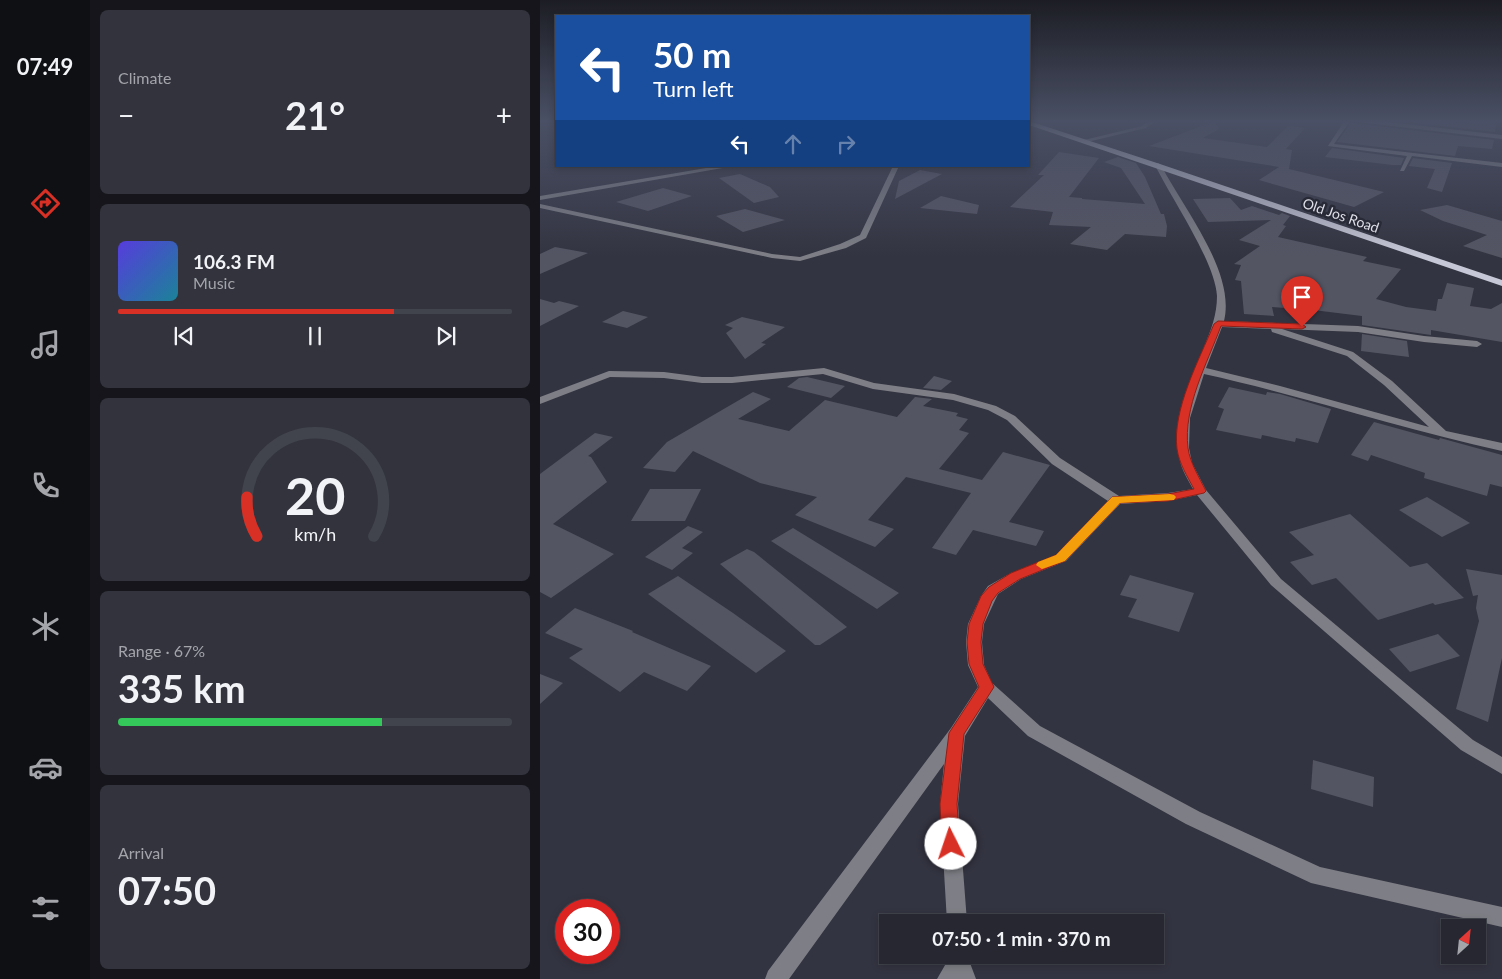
<!DOCTYPE html>
<html lang="en">
<head>
<meta charset="utf-8">
<style>
  :root { --surface:#262731; --page:#32333d; --text:#f1f3f6; --muted:#a4a5ab; --line:#42444d; --accent:#d93025 }
  body { margin:0; font-family:Lato,sans-serif; background:var(--page); color:var(--text); height:100vh; display:flex; flex-direction:column; font-size:19px; white-space:nowrap }
  * { box-sizing:border-box; margin:0 }
  p { font-size:16px; color:var(--muted) }
  .icon { flex:none; width:28px; height:28px; fill:none; stroke:currentColor; stroke-width:2; stroke-linecap:round; stroke-linejoin:round }
  .map { position:relative; flex:1; overflow:hidden }
  .panel { display:flex; flex-direction:column; gap:10px; padding:10px; background:#15151b; width:450px }
  .panel>* { flex:none }
  .top-card { position:absolute; left:15px; top:15px; width:475px; height:152px; border-radius:0px; box-shadow:0 2px 8px #0003,0 0 0 1px var(--line); background:#1a4fa0; color:#fff; overflow:hidden }
  .needle { width:32px; rotate:27deg }
  .fabs { position:absolute; left:901px; top:919px; display:grid; gap:10px }
  .fabs a { display:grid; place-items:center; width:45px; height:45px; border-radius:0px; background:var(--surface); box-shadow:0 2px 8px #0003,0 0 0 1px var(--line); font-size:25px }
  .speed { position:absolute; left:15px; top:899px; display:flex; gap:10px; font-size:25px; font-weight:700; text-align:center }
  .speed>* { display:grid; place-content:center; width:65px; height:65px; border-radius:50%; background:var(--surface); box-shadow:0 2px 8px #0003,0 0 0 1px var(--line); line-height:1 }
  .speed .limit { border:8px solid #d22; background:#fff; color:#111 }
  .pin { position:absolute; display:grid; place-items:center; width:42px; height:42px; color:#fff; margin:-51px -21px; border-radius:50% 50% 50% 0; rotate:-45deg; box-shadow:0 0 5px #0007 }
  .pin .icon { rotate:45deg }
  .me { position:absolute; width:55px; margin:-28px; rotate:356deg; stroke-linejoin:round; filter:drop-shadow(0 0 4px #0008) }
  .turn { display:flex; align-items:center; gap:18px; height:105px; padding:0 15px; font-size:22px }
  .turn .icon { width:65px; height:65px; stroke-width:2.5 }
  .turn b { display:block; font-size:35px; line-height:42px }
  .lanes { display:flex; align-items:center; height:48px; padding:0 15px; background:#0003; justify-content:center; gap:25px; direction:ltr }
  .lanes .off { opacity:.35 }
  .big { font-size:38px; font-weight:700; line-height:1.1 }
  .panel .widget { flex:1; display:flex; flex-direction:column; justify-content:center; gap:8px; min-width:0; padding:0 18px; border-radius:8px; background:var(--page) }
  .panel .dial { align-items:center; gap:0 }
  .dial svg { height:130px; overflow:visible; fill:none; stroke:var(--line); stroke-width:7; stroke-linecap:round; text-anchor:middle }
  .dial text { fill:var(--text); stroke:none }
  .song { display:flex; align-items:center; gap:15px }
  .cover { width:60px; height:60px; border-radius:8px; background:linear-gradient(135deg,hsl(250 70% 55%),hsl(190 70% 35%)) }
  .played { height:5px; border-radius:2px; background:linear-gradient(90deg,var(--accent) 70%,var(--line) 70%) }
  .keys { display:flex; justify-content:space-around; direction:ltr }
  .heat { display:flex; justify-content:space-between; align-items:center; font-size:28px; direction:ltr }
  .charge { height:8px; border-radius:4px; background:linear-gradient(90deg,#34c759 67%,var(--line) 0) }
  .trip { position:absolute; left:339px; top:914px; width:285px; height:50px; border-radius:0px; background:var(--surface); box-shadow:0 2px 8px #0003,0 0 0 1px var(--line); font-weight:700; line-height:50px; text-align:center }
  main { display:flex; flex:1; min-height:0 }
  .dock { display:flex; flex-direction:column; width:90px; justify-content:space-around; align-items:center; background:#0f1014; color:var(--muted) }
  .dock .icon { width:35px; height:35px }
  .dock .selected { color:var(--accent) }
  .dock b { font-size:22px; color:var(--text) }
  .map>svg:first-child { display:block }
  .building { fill:#545563 }
  .lines { fill:none; stroke-linecap:round; stroke-linejoin:round }
  .minor { fill:#7e7f86; fill-rule:evenodd }
  .major { fill:#c7c8d7; fill-rule:evenodd }
  .route { fill:#d93025; stroke:#8d1f18 }
  .slow { fill:#f59e0b }
  .labels { text-anchor:middle; dominant-baseline:central; stroke-width:5; stroke-linejoin:round; paint-order:stroke }
  .far-street-label { font-size:14px; fill:#dddee6; stroke:#292a37 }
</style>
</head>
<body>
<main>
<nav class="dock">
<b>07:49</b>
<svg class="icon selected" aria-label="directions" viewBox="0 0 24 24"><path d="M12 3l9 9-9 9-9-9zM9 14v-3h6M13 9l2 2-2 2"/></svg>
<svg class="icon" aria-label="music" viewBox="0 0 24 24"><path d="M9 18V5l10-2v13"/><circle cx="6" cy="18" r="3"/><circle cx="16" cy="16" r="3"/></svg>
<svg class="icon" aria-label="phone" viewBox="0 0 24 24"><path d="M5 4h4l2 5-3 2q2 4 5 5l2-3 5 2v4C11 20 4 13 5 4z"/></svg>
<svg class="icon" aria-label="climate" viewBox="0 0 24 24"><path d="M12 3v18M4 7l16 10M4 17L20 7"/></svg>
<svg class="icon" aria-label="car" viewBox="0 0 24 24"><path d="M5 17H2v-5l4-1 3-4h7l3 4 3 1v5h-3M9 17h6M6 11h13"/><circle cx="7" cy="17" r="2"/><circle cx="17" cy="17" r="2"/></svg>
<svg class="icon" aria-label="filters" viewBox="0 0 24 24"><path d="M4 7h16M4 17h16"/><circle cx="9" cy="7" r="2"/><circle cx="15" cy="17" r="2"/></svg>
</nav>
<section class="panel">
<div class="widget"><p>Climate</p>
<div class="heat"><a>−</a><b class="big">21°</b><a>+</a></div>
</div>
<div class="widget">
<div class="song"><i class="cover"></i><div><b>106.3 FM</b><p>Music</p></div></div>
<div class="played"></div>
<div class="keys"><svg class="icon" aria-label="previous" viewBox="0 0 24 24"><path d="M18 5L8 12l10 7zM5 5v14"/></svg><svg class="icon" aria-label="pause" viewBox="0 0 24 24"><path d="M8 5v14M16 5v14"/></svg><svg class="icon" aria-label="next" viewBox="0 0 24 24"><path d="M6 5l10 7-10 7zM19 5v14"/></svg></div>
</div>
<div class="widget dial"><svg viewBox="0 0 100 80">
<path d="M14 69A42 42 0 1 1 86 69"/>
<path d="M14 69A42 42 0 0 1 8 45" stroke="#d93025"/>
<text x="50" y="56" font-size="32" font-weight="700">20</text>
<text x="50" y="72" font-size="11">km/h</text>
</svg></div>
<div class="widget"><p>Range · 67%</p><b class="big">335 km</b><div class="charge"></div></div>
<div class="widget"><p>Arrival</p><b class="big">07:50</b></div>
</section>
<div class="map">
<svg width="962" height="979" viewBox="0 0 962 979">
  <rect width="100%" height="100%" fill="#333441"/>
  <g class="building">
    <polygon points="850,120 900,120 929,124 930,120 957,120 955,132"/>
    <polygon points="675,121 679,129 663,138 727,147 748,126 765,128 746,149 752,150 749,169 844,192 814,207 719,180 739,167 609,146"/>
    <polygon points="811,123 954,140 952,149 918,146 915,156 797,142"/>
    <polygon points="792,148 864,158 861,165 853,165 785,157"/>
    <polygon points="519,152 559,158 529,197 542,198 542,199 605,204 581,168 564,162 578,157 596,163 605,177 621,214 624,214 627,226 626,237 585,234 567,250 530,244 551,227 509,225 513,212 470,207 504,175 498,175"/>
    <polygon points="873,158 912,163 902,192 887,188 895,169 869,166"/>
    <polygon points="380,170 402,174 355,199 359,181"/>
    <polygon points="200,174 230,187 239,197 214,203 179,178"/>
    <polygon points="123,188 152,196 108,211 76,202"/>
    <polygon points="401,196 439,205 437,214 380,208"/>
    <polygon points="690,198 701,210 712,206 739,215 742,213 750,216 743,225 746,226 738,237 827,257 823,261 861,269 836,299 866,307 896,311 898,299 902,299 907,283 934,288 930,306 951,309 962,303 962,342 891,330 891,335 822,325 822,316 773,310 732,307 734,316 704,314 701,281 695,280 701,265 694,264 720,246 699,240 731,220 668,222 653,199"/>
    <polygon points="907,205 962,221 962,258 923,246 947,235 903,221 880,210"/>
    <polygon points="205,209 245,220 203,232 176,216"/>
    <polygon points="15,247 48,253 0,274 0,254"/>
    <polygon points="0,299 14,303 19,301 39,306 0,326"/>
    <polygon points="83,311 108,317 87,328 62,322"/>
    <polygon points="202,317 245,327 221,343 226,344 205,359 186,333 193,328 185,325"/>
    <polygon points="822,334 867,341 869,357 821,351"/>
    <polygon points="394,376 412,381 401,390 383,388"/>
    <polygon points="267,377 305,386 291,398 247,387 259,378"/>
    <polygon points="689,387 726,395 727,392 740,394 791,409 778,443 756,438 755,442 722,435 721,439 676,430 684,409 678,407"/>
    <polygon points="213,392 231,399 198,419 249,431 285,400 357,417 375,397 392,399 383,406 418,413 416,416 428,419 419,430 429,433 399,469 442,480 463,452 510,465 469,522 504,531 496,546 433,530 416,555 392,548 431,493 366,477 328,520 354,529 335,547 255,515 277,497 220,483 153,451 135,472 103,468 127,442"/>
    <polygon points="834,422 899,440 900,438 962,455 962,487 950,484 947,496 884,478 885,473 831,455 828,461 811,455"/>
    <polygon points="55,433 73,437 48,456 51,457 67,482 13,524 74,554 11,598 0,592 0,474"/>
    <polygon points="110,489 161,489 145,521 91,521"/>
    <polygon points="887,497 930,523 902,537 859,510"/>
    <polygon points="810,514 870,567 887,563 924,598 895,605 893,603 838,620 796,578 772,585 750,562 774,555 749,532"/>
    <polygon points="148,526 163,532 142,548 153,553 132,570 105,557"/>
    <polygon points="253,528 359,593 337,609 231,541"/>
    <polygon points="207,549 214,552 307,627 280,645 275,645 180,564"/>
    <polygon points="926,569 962,575 962,658 948,722 916,709 939,621 936,608 938,595 933,596"/>
    <polygon points="590,575 654,593 639,632 588,617 597,599 580,595"/>
    <polygon points="138,576 193,613 246,651 216,673 108,594"/>
    <polygon points="35,608 93,631 92,632 171,666 147,691 104,672 80,692 29,658 43,649 5,633"/>
    <polygon points="898,634 920,656 870,672 849,649"/>
    <polygon points="0,674 23,683 0,704"/>
    <polygon points="773,760 834,777 833,807 771,789"/>
  </g>
  <g class="lines">
    <g class="minor">
      <polygon points="611,120 618,120 606,128 543,143 540,141 602,126"/>
      <polygon points="805,120 830,120 962,135 962,139 810,121 794,144 962,163 962,167 872,156 864,171 860,171 867,156 788,146"/>
      <path d="M618,163L621,165C643,208 696,272 684,321L818,326L884,336L937,341L942,344L937,347L884,342L818,332L742,329L813,352L852,381L906,431L962,443V451C862,429 764,396 664,374L650,418L649,448L652,463L666,490L741,579L933,740L962,757V774L921,750L731,585L657,495L628,501L580,504L526,561L481,579L458,594L444,624L442,642L444,665L452,683L500,726L660,812L780,867L962,907V927L771,883L646,824L488,736L448,698L425,736L418,804L427,922H407L400,804L404,764L249,979H225L228,971L411,728L438,687L428,665L426,642L428,624L441,596L448,586L471,573L516,555L568,501L512,464L467,420L448,410L413,400L333,389L283,374L192,383H162L124,378L70,377L0,404V397L69,371L124,372L162,377H192L284,368L334,383L414,394L456,406L475,416L520,458L579,496L628,493L653,489C648,480 642,470 640,461C630,422 650,383 664,347C671,330 677,315 677,296C675,261 631,198 615,165ZM682,327L731,329L732,332L807,356L844,385L889,427L740,386L666,368Z"/>
      <polygon points="178,166 194,166 0,200 0,196"/>
      <polygon points="353,166 359,166 326,238 306,248 260,261 232,258 0,208 0,204 232,254 260,257 300,244 320,235"/>
      <polygon points="408,955 430,955 430,963 436,979 397,979 408,960"/>
    </g>
    <polygon class="major" points="489,121 620,164 962,280 962,286 489,125"/>
  </g>
  <linearGradient id="sky" x2="0" y2="1"><stop stop-color="#1c1d24"/><stop offset="0.47" stop-color="#4a5065"/><stop offset="1" stop-color="#4a5065" stop-opacity="0"/></linearGradient>
  <rect width="962" height="257" fill="url(#sky)"/>
  <path class="route" d="M678,321L762,324L766,327L762,329L681,326C667,364 643,407 648,448C650,463 659,477 666,491L664,493L628,501L580,503L525,561L480,579L458,593L452,601L443,624L441,642L443,664L454,687L424,734L417,804L420,844L417,849L411,852L405,849L402,844L400,804L409,733L439,687L429,664L427,642L429,624L441,596L449,587L471,573L516,555L572,497L628,494L654,489C647,476 639,463 637,449C632,410 659,360 674,324Z"/>
  <polygon class="slow" points="630,494 634,495 636,497 634,500 580,503 525,561 502,569 496,565 498,562 516,555 572,497"/>
  <g class="labels">
    <g class="far-street-label">
      <text transform="translate(801 215) rotate(19)">Old Jos Road</text>
    </g>
  </g>
</svg>
<div class="fabs">
<a><svg class="needle" viewBox="-14 -14 28 28"><path d="M0-13l5 13h-10z" fill="#e53935"/><path d="M0 13l5-13h-10z" fill="#a4a5ab"/></svg></a>
</div>
<div class="speed"><div class="limit">30</div></div>
<div class="pin" style="left:762px;top:327px;background:#d93025"><svg class="icon" aria-label="arrive" viewBox="0 0 24 24"><path d="M6 21V4h12l-3 4 3 4H6"/></svg></div>
<svg class="me" style="left:411px;top:844px" viewBox="-20 -20 40 40"><circle r="19" fill="#fff"/><path d="M0-13L10 11 0 6-10 11z" fill="#d93025"/></svg>
<div class="trip">07:50 · 1 min · 370 m</div>
<div class="top-card">
<div class="turn"><svg class="icon" aria-label="left" viewBox="0 0 24 24"><path d="M17 20v-9H6M10 6l-5 5 5 5"/></svg><div><b>50 m</b>Turn left</div></div>
<div class="lanes"><svg class="icon" aria-label="left" viewBox="0 0 24 24"><path d="M17 20v-9H6M10 6l-5 5 5 5"/></svg><svg class="icon off" aria-label="ahead" viewBox="0 0 24 24"><path d="M12 20V5M6 11l6-6 6 6"/></svg><svg class="icon off" aria-label="right" viewBox="0 0 24 24"><path d="M7 20v-9h11M14 6l5 5-5 5"/></svg></div>
</div>
</div>
</main>
</body>
</html>
